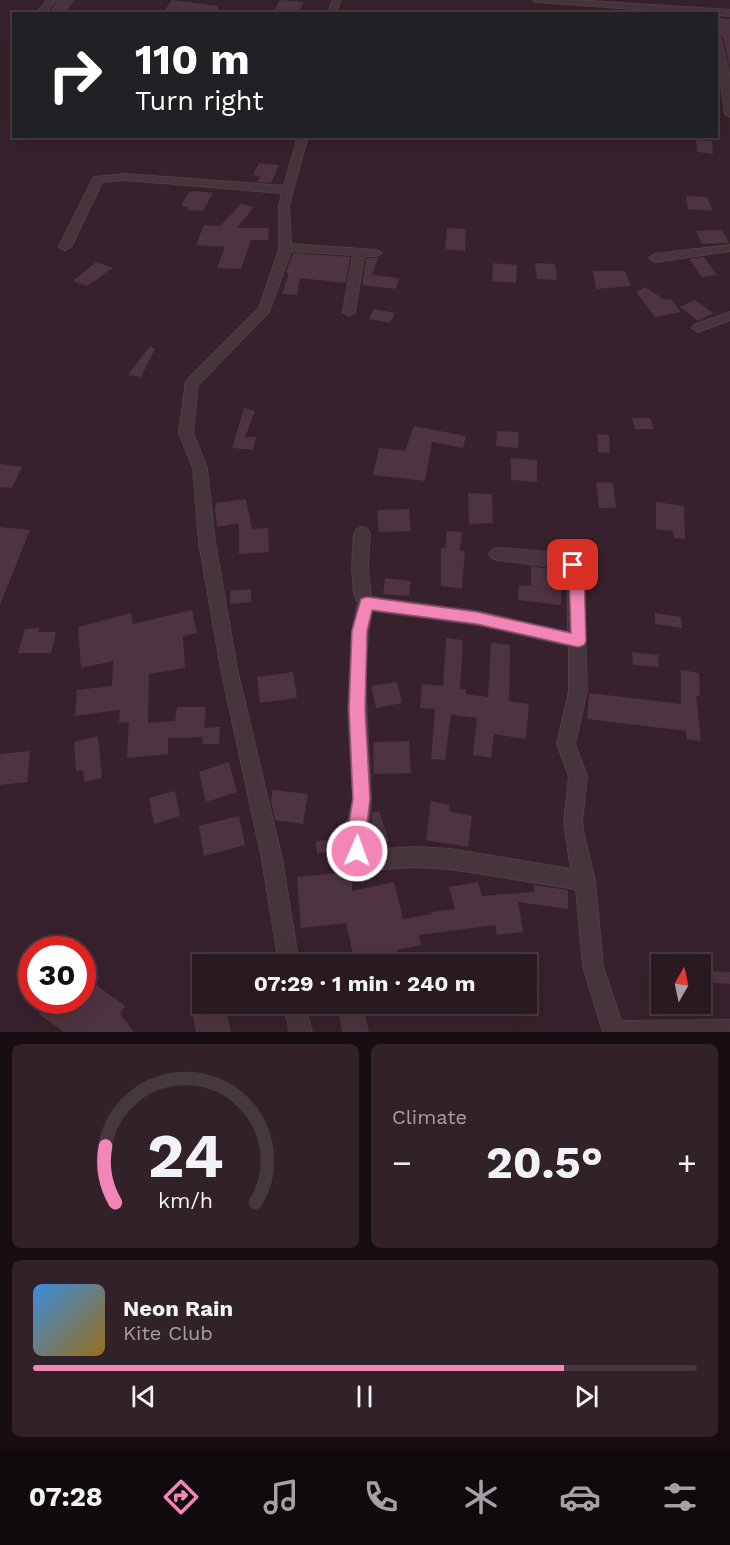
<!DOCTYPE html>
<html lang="en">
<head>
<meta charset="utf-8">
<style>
  :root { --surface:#291921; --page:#31222a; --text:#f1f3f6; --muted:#a5a0a5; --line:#45383f; --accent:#f286b6 }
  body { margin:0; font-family:"Work Sans",sans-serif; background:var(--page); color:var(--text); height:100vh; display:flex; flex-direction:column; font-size:22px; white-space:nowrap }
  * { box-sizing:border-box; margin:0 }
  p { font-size:20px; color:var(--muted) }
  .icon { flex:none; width:33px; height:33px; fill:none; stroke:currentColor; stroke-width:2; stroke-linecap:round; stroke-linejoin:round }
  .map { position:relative; height:1032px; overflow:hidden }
  .sheet { display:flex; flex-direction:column; gap:12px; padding:12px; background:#170e12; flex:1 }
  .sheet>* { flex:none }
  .hud { position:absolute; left:12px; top:12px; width:706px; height:126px; border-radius:0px; box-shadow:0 6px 24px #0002,0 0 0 2px var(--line); background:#202124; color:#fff; overflow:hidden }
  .needle { width:39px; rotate:9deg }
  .controls { position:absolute; left:651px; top:954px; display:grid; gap:12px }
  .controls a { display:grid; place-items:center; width:60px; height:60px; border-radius:0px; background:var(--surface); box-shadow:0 6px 24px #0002,0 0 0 2px var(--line); font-size:30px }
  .speed { position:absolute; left:18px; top:936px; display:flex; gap:12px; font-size:30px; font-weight:700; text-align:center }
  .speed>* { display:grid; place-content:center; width:78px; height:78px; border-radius:50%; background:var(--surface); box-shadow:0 6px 24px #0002,0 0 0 2px var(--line); line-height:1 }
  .speed .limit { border:9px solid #d22; background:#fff; color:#111 }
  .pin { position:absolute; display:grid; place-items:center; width:51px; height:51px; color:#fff; margin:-26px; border-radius:12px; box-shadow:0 3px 9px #0006 }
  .me { position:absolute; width:66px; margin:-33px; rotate:2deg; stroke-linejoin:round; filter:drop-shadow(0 0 4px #0008) }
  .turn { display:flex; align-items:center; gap:21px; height:126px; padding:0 24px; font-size:27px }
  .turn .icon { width:78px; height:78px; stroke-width:2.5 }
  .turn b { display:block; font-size:42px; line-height:51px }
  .big { font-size:45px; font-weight:700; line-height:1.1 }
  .sheet .widget { flex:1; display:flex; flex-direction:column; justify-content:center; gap:9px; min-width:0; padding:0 21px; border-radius:9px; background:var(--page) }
  .sheet .dial { align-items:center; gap:0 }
  .dial svg { height:156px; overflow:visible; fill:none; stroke:var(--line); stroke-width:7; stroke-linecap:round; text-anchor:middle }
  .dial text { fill:var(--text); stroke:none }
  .song { display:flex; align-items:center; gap:18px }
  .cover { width:72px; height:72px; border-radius:9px; background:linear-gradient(135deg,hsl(210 70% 55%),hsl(40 70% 35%)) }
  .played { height:6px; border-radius:3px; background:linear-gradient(90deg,var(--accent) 80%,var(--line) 80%) }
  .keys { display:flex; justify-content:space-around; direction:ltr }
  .heat { display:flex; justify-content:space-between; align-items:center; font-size:33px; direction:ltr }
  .sheet .tiles { flex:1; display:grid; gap:12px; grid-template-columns:1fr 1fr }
  .widget:last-child { grid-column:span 2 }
  .trip { position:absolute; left:192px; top:954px; width:345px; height:60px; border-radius:0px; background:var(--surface); box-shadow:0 6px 24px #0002,0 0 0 2px var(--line); font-weight:700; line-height:60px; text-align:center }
  .tabs { display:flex; height:96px; justify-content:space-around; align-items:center; background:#100a0d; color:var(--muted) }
  .tabs .icon { width:42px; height:42px }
  .tabs .on { color:var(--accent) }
  .tabs b { font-size:27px; color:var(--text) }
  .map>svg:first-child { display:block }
  .building { fill:#4e3440 }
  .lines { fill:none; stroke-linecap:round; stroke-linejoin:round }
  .minor-casing { stroke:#513e47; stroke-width:2 }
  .minor { fill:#47353e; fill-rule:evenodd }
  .route { fill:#f286b6; stroke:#9d5776; stroke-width:1.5 }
</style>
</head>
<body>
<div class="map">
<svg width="730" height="1032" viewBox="0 0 730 1032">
  <rect width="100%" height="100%" fill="#37212c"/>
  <g class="building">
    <polygon points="57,0 75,0 65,13 49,13"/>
    <polygon points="172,0 218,6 218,14 162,14"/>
    <polygon points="280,0 304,2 298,14 273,12"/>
    <polygon points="717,18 730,19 730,67 723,38 717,34"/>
    <polygon points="696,140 712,141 713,154 697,152"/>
    <polygon points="259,163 279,165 271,183 257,182 260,176 253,175"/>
    <polygon points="195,191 213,193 203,211 187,210 188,207 181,206 189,192"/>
    <polygon points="686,196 707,197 713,211 688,209"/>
    <polygon points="241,204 254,207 237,228 269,228 268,240 251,240 241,269 217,268 225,247 196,245 204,225 220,226"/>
    <polygon points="447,228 466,229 465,251 445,249"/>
    <polygon points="722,230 729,243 702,244 696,231"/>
    <polygon points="293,253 350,257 346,283 300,278 297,295 282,294 289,273 286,273"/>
    <polygon points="704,257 717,275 702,277 689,259"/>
    <polygon points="366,258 378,258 372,275 399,278 396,289 362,285"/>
    <polygon points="96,262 113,268 87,286 73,281"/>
    <polygon points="493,263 517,265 516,283 492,281"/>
    <polygon points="535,263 555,264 557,280 537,279"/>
    <polygon points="593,271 625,271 631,286 596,289"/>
    <polygon points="645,287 665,300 671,299 681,312 655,317 636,292"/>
    <polygon points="695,300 713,313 698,321 680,307"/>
    <polygon points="374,309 395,313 390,323 369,319"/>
    <polygon points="150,346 155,349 141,377 128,375"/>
    <polygon points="244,408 255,411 245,437 256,437 253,450 232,448"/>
    <polygon points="632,418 650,418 654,429 635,429"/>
    <polygon points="414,426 466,436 463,448 432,442 425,481 373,475 379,448 405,451"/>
    <polygon points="497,431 519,432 518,448 496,446"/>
    <polygon points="597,434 609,435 610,453 598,452"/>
    <polygon points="511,458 537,460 537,482 511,480"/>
    <polygon points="0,464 22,467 12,488 0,487"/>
    <polygon points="596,482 613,483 616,508 599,508"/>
    <polygon points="468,493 492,494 493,523 469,524"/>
    <polygon points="246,499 252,529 268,528 269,552 239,554 239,523 217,527 215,509 216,503"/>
    <polygon points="656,502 684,506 685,539 674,538 673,531 656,529"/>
    <polygon points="409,509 411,531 379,532 377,510"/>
    <polygon points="0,527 30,530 0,605"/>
    <polygon points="447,531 462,532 460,551 465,551 462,589 441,586 441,548 445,548"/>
    <polygon points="531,566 565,572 565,591 561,590 561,605 518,600 519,585 531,586"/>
    <polygon points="385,578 411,581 409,596 383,594"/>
    <polygon points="251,589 251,602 230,604 230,591"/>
    <polygon points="192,610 197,633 183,636 185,668 149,674 148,723 175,721 177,707 206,707 204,728 220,727 219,744 202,744 203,737 168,738 168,754 127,758 129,722 119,723 120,710 75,716 77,690 112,686 113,661 81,668 78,627 131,613 133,624"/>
    <polygon points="655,613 681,617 682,628 655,624"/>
    <polygon points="39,628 38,632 56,632 51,653 18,653 25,629"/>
    <polygon points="446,638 463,640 460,689 466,689 466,694 488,697 491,643 510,645 509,701 529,704 526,739 494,734 491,758 473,755 477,718 451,715 445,760 431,759 435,709 420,708 422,684 443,686"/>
    <polygon points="632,652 658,655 659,667 633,665"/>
    <polygon points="681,670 699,673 700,696 696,696 701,741 687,739 686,731 587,719 589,693 681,704"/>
    <polygon points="293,672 297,698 260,703 257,677"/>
    <polygon points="397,682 402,703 376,708 371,686"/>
    <polygon points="98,736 102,778 84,782 83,770 76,771 74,742"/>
    <polygon points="409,741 411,773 374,774 373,742"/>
    <polygon points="30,751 27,782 0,785 0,754"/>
    <polygon points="229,762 237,792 206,802 199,772"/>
    <polygon points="273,790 308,794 303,824 275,820 271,801"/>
    <polygon points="175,791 180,816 154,824 149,798"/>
    <polygon points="431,801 450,805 449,811 472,816 468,847 426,840"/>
    <polygon points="379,811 389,841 369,847 372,813"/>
    <polygon points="239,816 245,845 204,856 199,826"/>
    <polygon points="338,839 339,851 317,853 316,841"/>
    <polygon points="339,859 348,860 352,866 352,891 394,882 403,919 432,914 431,912 455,909 449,887 478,882 482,896 534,892 534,885 568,890 568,909 518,902 523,932 497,935 495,925 419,935 421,945 397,950 398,955 355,964 346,923 301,928 297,877 338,873"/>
    <polygon points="82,965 100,977 95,984 125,1006 120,1014 134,1032 64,1032 39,1014 49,1000 82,1000"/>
    <polygon points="712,971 730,972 730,984 714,983"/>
    <polygon points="207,1004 225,1004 231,1032 196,1032 191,1009"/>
    <polygon points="337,1004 363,1004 369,1032 342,1032"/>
  </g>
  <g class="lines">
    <defs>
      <g id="minor">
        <polygon points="47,0 55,0 45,14 36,14"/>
        <polygon points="333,0 341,0 335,14 327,14"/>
        <polygon points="533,0 574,0 730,10 730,16 537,2"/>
        <polygon points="717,36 721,39 730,77 730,117 725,114 717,56"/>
        <polygon points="298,136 308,136 289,205 291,244 376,250 382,253 376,256 364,256 355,312 349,316 343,312 353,255 291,251 269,312 198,385 193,433 207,468 215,542 237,669 282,859 299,964 279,964 262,859 221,669 199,542 193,468 179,433 186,381 259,308 279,250 279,205 282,193 126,180 102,182 71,247 65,250 59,247 94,177 126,174 284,186"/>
        <polygon points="730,245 730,251 655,262 649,258 655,254"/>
        <polygon points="730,312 730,320 698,332 692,328 694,325"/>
        <path d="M362,527L367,529L370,533L368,568L371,597L477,611L568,632L567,571L563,568L497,560L492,558L489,554L492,550L497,548C518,550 573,549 583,569L587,691L575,744L587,776L582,822L584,836L595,881L603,966L621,1021L730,1020V1032H603L583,966L576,889L451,869L415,867L367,870L353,864L347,851L346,830L353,799L348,709L352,631L358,603L354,594L352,568L354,533L357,529ZM372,611L477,625L569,646V691L557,744L569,776L564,822L571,869L451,849L415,847L367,850C365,831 372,814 371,795C369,734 360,671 372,611Z"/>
        <polygon points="283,1004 304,1004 312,1032 290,1032"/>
      </g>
    </defs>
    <use href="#minor" class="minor-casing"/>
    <use href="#minor" class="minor"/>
  </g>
  <polygon class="route" points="573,559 578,561 584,574 586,641 584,645 578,647 477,624 372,610 367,631 365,709 370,799 363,857 357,860 350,857 348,851 348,830 353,799 349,709 352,631 361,599 366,597 477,612 571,633 569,574 565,565 568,561"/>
</svg>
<div class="controls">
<a><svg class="needle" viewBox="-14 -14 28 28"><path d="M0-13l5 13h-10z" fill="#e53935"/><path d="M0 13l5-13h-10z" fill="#a5a0a5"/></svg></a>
</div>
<div class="speed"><div class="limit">30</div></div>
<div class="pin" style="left:573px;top:565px;background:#d93025"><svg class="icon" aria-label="arrive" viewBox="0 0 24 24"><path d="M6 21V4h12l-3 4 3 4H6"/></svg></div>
<svg class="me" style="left:357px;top:851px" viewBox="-20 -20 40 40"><circle r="17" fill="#f286b6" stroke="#fff" stroke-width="3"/><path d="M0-11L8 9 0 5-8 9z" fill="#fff"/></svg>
<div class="trip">07:29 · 1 min · 240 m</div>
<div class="hud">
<div class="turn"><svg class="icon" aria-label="right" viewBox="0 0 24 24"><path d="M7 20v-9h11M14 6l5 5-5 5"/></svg><div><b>110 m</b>Turn right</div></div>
</div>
</div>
<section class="sheet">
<div class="tiles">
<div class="widget dial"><svg viewBox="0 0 100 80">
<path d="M14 69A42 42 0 1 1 86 69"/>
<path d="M14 69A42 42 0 0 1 9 40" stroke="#f286b6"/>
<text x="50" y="56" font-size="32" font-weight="700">24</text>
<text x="50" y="72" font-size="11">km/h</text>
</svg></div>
<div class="widget"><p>Climate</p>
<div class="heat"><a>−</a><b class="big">20.5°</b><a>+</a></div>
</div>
<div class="widget">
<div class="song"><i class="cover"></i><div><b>Neon Rain</b><p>Kite Club</p></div></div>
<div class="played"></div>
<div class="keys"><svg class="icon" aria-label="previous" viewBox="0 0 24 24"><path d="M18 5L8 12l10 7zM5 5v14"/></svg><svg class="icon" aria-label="pause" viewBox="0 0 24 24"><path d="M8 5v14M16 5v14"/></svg><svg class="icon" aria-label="next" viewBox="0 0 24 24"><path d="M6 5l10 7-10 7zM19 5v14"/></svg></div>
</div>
</div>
</section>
<nav class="tabs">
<b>07:28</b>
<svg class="icon on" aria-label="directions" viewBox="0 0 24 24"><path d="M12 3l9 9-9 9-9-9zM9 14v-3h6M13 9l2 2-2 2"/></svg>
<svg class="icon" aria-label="music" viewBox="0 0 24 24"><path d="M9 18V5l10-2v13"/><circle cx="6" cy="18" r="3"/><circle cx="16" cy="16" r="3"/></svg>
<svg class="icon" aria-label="phone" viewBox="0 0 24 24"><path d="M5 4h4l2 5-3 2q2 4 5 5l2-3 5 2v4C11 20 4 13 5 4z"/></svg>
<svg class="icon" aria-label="climate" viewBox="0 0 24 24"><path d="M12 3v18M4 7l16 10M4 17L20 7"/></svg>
<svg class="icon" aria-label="car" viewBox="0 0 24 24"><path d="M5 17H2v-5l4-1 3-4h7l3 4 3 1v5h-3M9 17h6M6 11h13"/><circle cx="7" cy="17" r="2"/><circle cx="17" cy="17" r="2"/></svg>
<svg class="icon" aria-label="filters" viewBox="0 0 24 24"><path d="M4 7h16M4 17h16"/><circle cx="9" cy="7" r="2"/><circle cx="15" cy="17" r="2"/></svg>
</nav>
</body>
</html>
